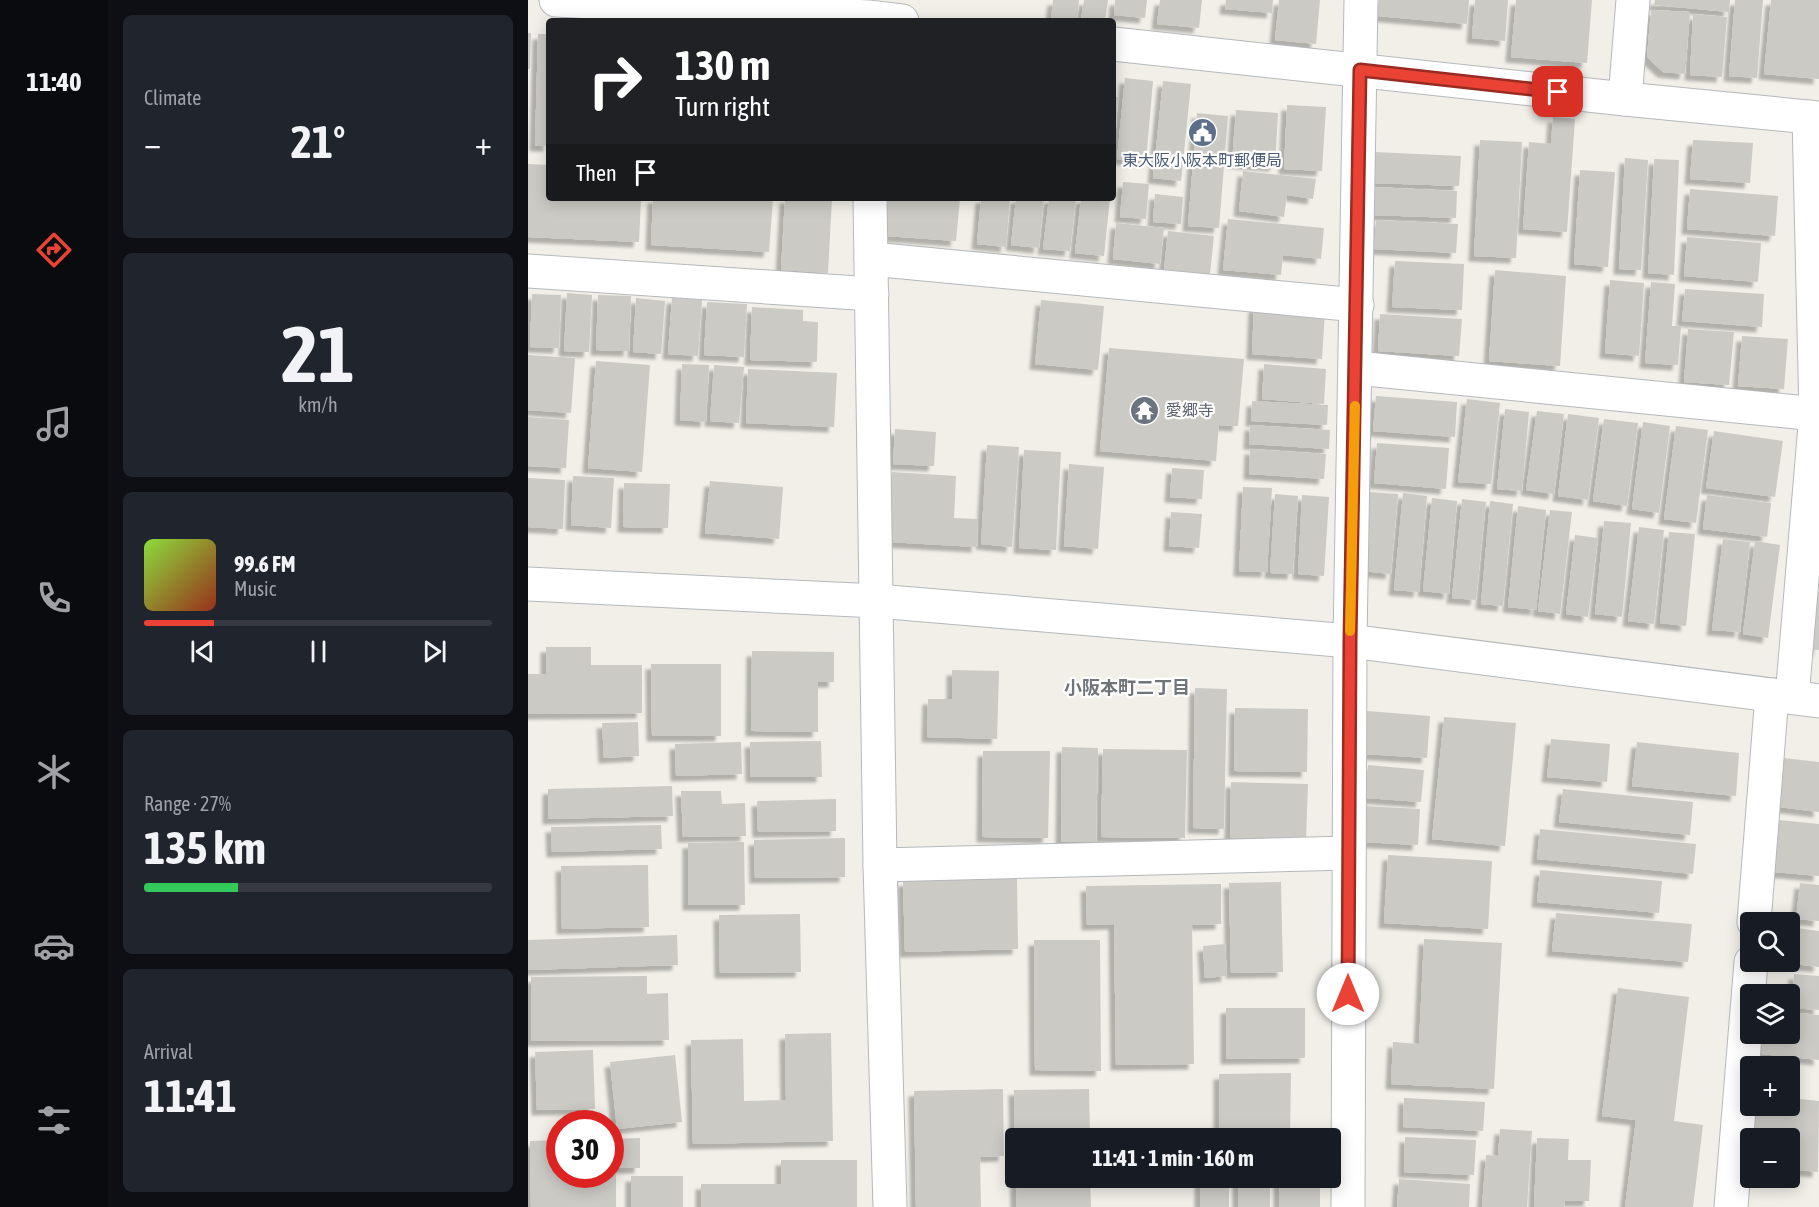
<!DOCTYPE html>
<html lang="en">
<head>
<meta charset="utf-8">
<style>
  :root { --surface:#171b24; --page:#20242c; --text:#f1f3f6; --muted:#9ea1a6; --line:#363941; --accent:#ea4335 }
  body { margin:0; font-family:"Asap Condensed","Noto Sans JP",sans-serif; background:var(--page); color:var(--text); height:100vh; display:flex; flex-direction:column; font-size:22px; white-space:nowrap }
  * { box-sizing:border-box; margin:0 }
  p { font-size:20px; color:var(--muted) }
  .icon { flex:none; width:33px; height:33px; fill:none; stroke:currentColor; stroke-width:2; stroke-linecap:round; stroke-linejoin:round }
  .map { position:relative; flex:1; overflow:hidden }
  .drawer { display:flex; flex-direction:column; gap:15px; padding:15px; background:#0d0f14; width:420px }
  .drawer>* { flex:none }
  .hud { position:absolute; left:18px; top:18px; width:570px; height:183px; border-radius:6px; box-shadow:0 3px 15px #0003; background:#202124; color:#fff; overflow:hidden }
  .tools { position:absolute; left:1212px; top:912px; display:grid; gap:12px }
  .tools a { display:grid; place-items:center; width:60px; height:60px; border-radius:6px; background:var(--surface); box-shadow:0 3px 15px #0003; font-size:30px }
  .speed { position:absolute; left:18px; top:1110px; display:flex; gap:12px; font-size:30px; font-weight:700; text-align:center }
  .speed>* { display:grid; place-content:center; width:78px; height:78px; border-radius:50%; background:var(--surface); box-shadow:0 3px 15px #0003; line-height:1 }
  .speed .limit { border:9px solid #d22; background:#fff; color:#111 }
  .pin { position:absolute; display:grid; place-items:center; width:51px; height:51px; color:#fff; margin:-26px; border-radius:12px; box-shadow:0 3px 9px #0006 }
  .me { position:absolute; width:66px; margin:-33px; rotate:0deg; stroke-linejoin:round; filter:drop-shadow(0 0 4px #0008) }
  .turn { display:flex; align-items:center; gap:21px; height:126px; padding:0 30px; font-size:27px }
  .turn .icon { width:78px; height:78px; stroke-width:2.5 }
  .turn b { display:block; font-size:42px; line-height:51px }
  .then { display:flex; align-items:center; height:57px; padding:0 30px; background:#0003; gap:12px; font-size:22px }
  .big { font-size:45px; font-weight:700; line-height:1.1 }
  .drawer .card { flex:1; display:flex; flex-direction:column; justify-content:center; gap:9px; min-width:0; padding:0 21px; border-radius:9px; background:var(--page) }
  .drawer .dial { align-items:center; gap:0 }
  .dial b { font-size:78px; line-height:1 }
  .song { display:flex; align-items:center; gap:18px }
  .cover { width:72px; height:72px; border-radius:9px; background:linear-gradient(135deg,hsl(90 70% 55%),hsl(10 70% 35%)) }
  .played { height:6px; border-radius:3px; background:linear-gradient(90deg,var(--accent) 20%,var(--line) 20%) }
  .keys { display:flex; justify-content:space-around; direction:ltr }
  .heat { display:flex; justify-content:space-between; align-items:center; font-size:33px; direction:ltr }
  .charge { height:9px; border-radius:4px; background:linear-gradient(90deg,#34c759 27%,var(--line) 0) }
  .trip { position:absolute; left:477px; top:1128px; width:336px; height:60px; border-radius:6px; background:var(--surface); box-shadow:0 3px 15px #0003; font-weight:700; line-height:60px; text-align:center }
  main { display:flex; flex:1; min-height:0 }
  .tab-bar { display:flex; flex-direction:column; width:108px; justify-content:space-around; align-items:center; background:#090b0e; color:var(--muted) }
  .tab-bar .icon { width:42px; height:42px }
  .tab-bar .active { color:var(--accent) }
  .tab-bar b { font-size:27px; color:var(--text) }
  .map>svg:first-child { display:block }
  .building { fill:#cccac5; filter:url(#shadow) }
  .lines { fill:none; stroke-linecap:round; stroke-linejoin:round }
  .minor-casing { stroke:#b5b8bc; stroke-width:35 }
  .minor { stroke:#fff; stroke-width:33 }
  .route-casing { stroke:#982c22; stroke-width:15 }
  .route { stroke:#ea4335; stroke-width:10 }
  .slow { stroke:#f59e0b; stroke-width:10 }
  .labels { text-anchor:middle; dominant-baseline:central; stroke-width:4.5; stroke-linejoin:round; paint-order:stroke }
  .service-label { font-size:16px; fill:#4e5e75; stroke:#fff }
  .worship-label { font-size:16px; fill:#5b616d; stroke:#fff; text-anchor:start }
  .neighbourhood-label { font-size:18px; font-weight:bold; fill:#70757a; stroke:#fff }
</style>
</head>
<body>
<main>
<nav class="tab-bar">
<b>11:40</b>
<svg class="icon active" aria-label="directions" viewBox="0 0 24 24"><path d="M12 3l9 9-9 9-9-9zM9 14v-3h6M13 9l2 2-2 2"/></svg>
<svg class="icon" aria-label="music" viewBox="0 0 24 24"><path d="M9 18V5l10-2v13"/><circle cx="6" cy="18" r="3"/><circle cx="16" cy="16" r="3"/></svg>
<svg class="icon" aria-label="phone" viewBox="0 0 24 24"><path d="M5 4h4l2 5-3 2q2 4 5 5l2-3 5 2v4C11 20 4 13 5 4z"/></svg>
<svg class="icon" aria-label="climate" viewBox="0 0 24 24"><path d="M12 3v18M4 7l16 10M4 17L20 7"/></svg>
<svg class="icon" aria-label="car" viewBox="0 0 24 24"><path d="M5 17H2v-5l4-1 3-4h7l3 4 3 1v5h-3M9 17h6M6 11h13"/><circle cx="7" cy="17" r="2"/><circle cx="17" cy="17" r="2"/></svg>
<svg class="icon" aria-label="filters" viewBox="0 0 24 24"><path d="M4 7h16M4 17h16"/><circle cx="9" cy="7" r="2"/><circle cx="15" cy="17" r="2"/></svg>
</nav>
<section class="drawer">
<div class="card"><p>Climate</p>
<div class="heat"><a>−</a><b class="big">21°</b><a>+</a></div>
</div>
<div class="card dial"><b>21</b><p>km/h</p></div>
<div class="card">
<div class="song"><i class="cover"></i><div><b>99.6 FM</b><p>Music</p></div></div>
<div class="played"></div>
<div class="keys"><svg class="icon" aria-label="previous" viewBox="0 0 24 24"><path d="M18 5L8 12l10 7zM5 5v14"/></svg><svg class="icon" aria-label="pause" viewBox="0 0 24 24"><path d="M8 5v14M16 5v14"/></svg><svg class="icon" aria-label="next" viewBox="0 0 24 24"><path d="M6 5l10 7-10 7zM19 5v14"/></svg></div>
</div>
<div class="card"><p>Range · 27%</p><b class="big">135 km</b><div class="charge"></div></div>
<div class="card"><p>Arrival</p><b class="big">11:41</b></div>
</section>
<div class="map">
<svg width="1291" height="1207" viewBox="0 0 1291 1207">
  <defs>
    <filter id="shadow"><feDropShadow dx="-5.5" dy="5.5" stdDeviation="1.5" flood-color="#0004"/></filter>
  </defs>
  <rect width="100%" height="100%" fill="#f1efe8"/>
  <g class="building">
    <polygon points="525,0 551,0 549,21 523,19"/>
    <polygon points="556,0 580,0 577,21 553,20"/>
    <polygon points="587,0 619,0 617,18 586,15"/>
    <polygon points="632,0 674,0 671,28 629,24"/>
    <polygon points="698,0 745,0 744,13 697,9"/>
    <polygon points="751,0 792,0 788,44 747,40"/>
    <polygon points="851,0 941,0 939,24 849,16"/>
    <polygon points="947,0 980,0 977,41 944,38"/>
    <polygon points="988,0 1064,0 1059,63 983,57"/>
    <polygon points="1127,0 1202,0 1201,12 1126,5"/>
    <polygon points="1207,0 1235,0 1229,78 1201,76"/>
    <polygon points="1243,0 1291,0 1291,79 1236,74"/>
    <polygon points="1123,10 1162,12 1157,74 1135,72 1119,57"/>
    <polygon points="1165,14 1199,17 1194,77 1162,75"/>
    <polygon points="0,33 3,33 2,69 0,69"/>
    <polygon points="10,34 21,34 21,146 7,146"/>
    <polygon points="597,78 625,81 618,161 589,159"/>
    <polygon points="635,81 663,84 653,181 625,178"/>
    <polygon points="585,96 590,97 587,143 585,142"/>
    <polygon points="759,105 798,107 794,171 756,169"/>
    <polygon points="708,110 750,113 747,166 704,163"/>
    <polygon points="669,113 700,116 691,228 660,226"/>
    <polygon points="1025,117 1047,119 1039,232 995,229 1001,142 1023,144"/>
    <polygon points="952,140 994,142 988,258 946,256"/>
    <polygon points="1165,140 1225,143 1222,183 1162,179"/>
    <polygon points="846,152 933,156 931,186 845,183"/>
    <polygon points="1097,158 1120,160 1113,270 1091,269"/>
    <polygon points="1126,159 1151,160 1146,275 1120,273"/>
    <polygon points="0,164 21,165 21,198 113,198 111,242 0,237"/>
    <polygon points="1052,170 1087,172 1080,267 1046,264"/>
    <polygon points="715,171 788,179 785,199 759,195 756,217 711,211"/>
    <polygon points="595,182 621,184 618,219 592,217"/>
    <polygon points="845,187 929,191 928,218 844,215"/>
    <polygon points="1162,189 1250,196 1247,236 1159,229"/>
    <polygon points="627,194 655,197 653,224 625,222"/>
    <polygon points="125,198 245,198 241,252 123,245"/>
    <polygon points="257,198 304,198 300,273 253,270"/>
    <polygon points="360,198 432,198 428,241 358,236"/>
    <polygon points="453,198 482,198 478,247 449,244"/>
    <polygon points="488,198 516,198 511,248 483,245"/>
    <polygon points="521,198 548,198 542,251 515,249"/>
    <polygon points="553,198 582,198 576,256 547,253"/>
    <polygon points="700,219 796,228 793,259 755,255 753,275 695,270"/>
    <polygon points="848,220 930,224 928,253 846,249"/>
    <polygon points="588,223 636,228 632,264 585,259"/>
    <polygon points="640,231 686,236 682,274 636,270"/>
    <polygon points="1159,237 1233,243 1230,282 1156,276"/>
    <polygon points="867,261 936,264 934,310 864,307"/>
    <polygon points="967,270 1038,276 1032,366 961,361"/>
    <polygon points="1082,280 1116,283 1111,356 1077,353"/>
    <polygon points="1123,282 1147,284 1144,326 1153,326 1150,365 1117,363"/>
    <polygon points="1157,289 1236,294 1234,327 1154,321"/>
    <polygon points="39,293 64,295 61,352 36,351"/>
    <polygon points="4,294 33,295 31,348 2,347"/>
    <polygon points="70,295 103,296 101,351 68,350"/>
    <polygon points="108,298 137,301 133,354 105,352"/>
    <polygon points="144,298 174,300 170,356 140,354"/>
    <polygon points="513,300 576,306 570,370 507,364"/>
    <polygon points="179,302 219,304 216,357 176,355"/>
    <polygon points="726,306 797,311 794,359 724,354"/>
    <polygon points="224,307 275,310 275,321 290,322 289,362 222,360"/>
    <polygon points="852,314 934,319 931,356 850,351"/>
    <polygon points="1160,329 1206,332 1201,385 1156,382"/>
    <polygon points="1214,336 1260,339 1256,389 1210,386"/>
    <polygon points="581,348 716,359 710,426 691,425 688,461 572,451"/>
    <polygon points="0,355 47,358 43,413 0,410"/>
    <polygon points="68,361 122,365 114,472 60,468"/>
    <polygon points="154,364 181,365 178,422 152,420"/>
    <polygon points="736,364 798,369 796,404 734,399"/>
    <polygon points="186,365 216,367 211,423 182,421"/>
    <polygon points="220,369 309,373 306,427 218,423"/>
    <polygon points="848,396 929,402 927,437 845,431"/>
    <polygon points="939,399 972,403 963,484 930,482"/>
    <polygon points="724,401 800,405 799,425 723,421"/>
    <polygon points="977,409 1001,412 994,491 969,489"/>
    <polygon points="1009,411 1036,414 1026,494 998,490"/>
    <polygon points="1040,414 1071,418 1060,500 1030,496"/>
    <polygon points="0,417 41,420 38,468 0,466"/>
    <polygon points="1076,419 1110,423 1099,506 1065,501"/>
    <polygon points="1115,422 1142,426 1131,513 1104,509"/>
    <polygon points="722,425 802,430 801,449 721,444"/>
    <polygon points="1148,426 1180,430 1168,523 1136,519"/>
    <polygon points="367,429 408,432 406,466 365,464"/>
    <polygon points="1186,431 1255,441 1247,497 1178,488"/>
    <polygon points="849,443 921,448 918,489 846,483"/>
    <polygon points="459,445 491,447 484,547 453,544"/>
    <polygon points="722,449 798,454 796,479 721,474"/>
    <polygon points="496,450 533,452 528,550 491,548"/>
    <polygon points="541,464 576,467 570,549 536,546"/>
    <polygon points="644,468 676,470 674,499 642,497"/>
    <polygon points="364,472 428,476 426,518 450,519 449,547 360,542"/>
    <polygon points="45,476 86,478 83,528 43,525"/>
    <polygon points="0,478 37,480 35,529 0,527"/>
    <polygon points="182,481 255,487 251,539 177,533"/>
    <polygon points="96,483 142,484 140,528 95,527"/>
    <polygon points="715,487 744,488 739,572 711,571"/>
    <polygon points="841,492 870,494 863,574 834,571"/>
    <polygon points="875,493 899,496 891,592 866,590"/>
    <polygon points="747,494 770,496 765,574 742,573"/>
    <polygon points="774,495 801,497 796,576 770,574"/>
    <polygon points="1179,495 1243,503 1239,537 1175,529"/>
    <polygon points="904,498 929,501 921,594 895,591"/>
    <polygon points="934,499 958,502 948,600 924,598"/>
    <polygon points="962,501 985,504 975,606 953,604"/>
    <polygon points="990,506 1018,510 1008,610 980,607"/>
    <polygon points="1022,510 1044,512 1032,614 1010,611"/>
    <polygon points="643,512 674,514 671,548 641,546"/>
    <polygon points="1076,521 1103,523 1094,617 1067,614"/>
    <polygon points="1111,527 1136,530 1126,624 1100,621"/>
    <polygon points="1141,532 1167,534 1158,626 1132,623"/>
    <polygon points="1047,535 1070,538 1060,617 1038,614"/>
    <polygon points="1195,539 1222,542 1212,632 1184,630"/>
    <polygon points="1227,541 1252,545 1240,638 1215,634"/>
    <polygon points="1287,591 1291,592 1291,650 1283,650"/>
    <polygon points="18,647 63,647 63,665 114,665 114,713 0,714 0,674 18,674"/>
    <polygon points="224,651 306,652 306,682 290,682 290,732 223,731"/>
    <polygon points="123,664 193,664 193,736 124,736"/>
    <polygon points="424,670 471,671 469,739 399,737 400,699 424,699"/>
    <polygon points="667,688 699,689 696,829 665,828"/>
    <polygon points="707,708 780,709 779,772 706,771"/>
    <polygon points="839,711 902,716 899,758 836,754"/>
    <polygon points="916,717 988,723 977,846 904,839"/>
    <polygon points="110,722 111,756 76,758 74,723"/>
    <polygon points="1023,739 1082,744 1079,782 1019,777"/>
    <polygon points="293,741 294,777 223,777 222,742"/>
    <polygon points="213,742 214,774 148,776 147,744"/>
    <polygon points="1109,742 1211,753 1208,796 1104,786"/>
    <polygon points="534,747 570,748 568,842 533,842"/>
    <polygon points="575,749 659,750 657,838 573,837"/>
    <polygon points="455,751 522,751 520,838 454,837"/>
    <polygon points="1256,758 1291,762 1291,812 1251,807"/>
    <polygon points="840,765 896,770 893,802 838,798"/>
    <polygon points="703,782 780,784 778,839 702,838"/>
    <polygon points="144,786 145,816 20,819 20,789"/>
    <polygon points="1035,789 1165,802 1162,835 1031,822"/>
    <polygon points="153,791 193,791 194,804 217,803 218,836 155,837"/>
    <polygon points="308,799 308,831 230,832 229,801"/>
    <polygon points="837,806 892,809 890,845 834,842"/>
    <polygon points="1251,820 1291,824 1291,876 1245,872"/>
    <polygon points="133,825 134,849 24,852 23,827"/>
    <polygon points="1012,829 1168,844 1165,874 1009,859"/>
    <polygon points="317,838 317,877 227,878 226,840"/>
    <polygon points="216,842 217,905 160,905 160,843"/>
    <polygon points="860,855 964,861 960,929 856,923"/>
    <polygon points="120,865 121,927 34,929 33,866"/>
    <polygon points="1012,870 1134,881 1131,913 1009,902"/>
    <polygon points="489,878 490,949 377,952 375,881"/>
    <polygon points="753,882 755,972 703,973 701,883"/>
    <polygon points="1272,883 1291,885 1291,921 1268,919"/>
    <polygon points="693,884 693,924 664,925 666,1064 588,1065 586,924 559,925 558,886"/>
    <polygon points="1028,913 1164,924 1160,962 1024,951"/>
    <polygon points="272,914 273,972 192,973 191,915"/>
    <polygon points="1269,928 1291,931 1291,967 1266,964"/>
    <polygon points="149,935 150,965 0,970 0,940"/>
    <polygon points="896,939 974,943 966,1089 863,1084 865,1042 891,1044"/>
    <polygon points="506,940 572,940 573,1071 507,1070"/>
    <polygon points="697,944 699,976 677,978 675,946"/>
    <polygon points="1266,974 1291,976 1291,1010 1263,1008"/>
    <polygon points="119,976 119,994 140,993 141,1040 3,1041 3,977"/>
    <polygon points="1090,988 1161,997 1146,1121 1175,1125 1165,1207 1097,1207 1108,1120 1074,1116"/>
    <polygon points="698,1008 777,1008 777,1058 698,1059"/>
    <polygon points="1262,1012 1291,1015 1291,1060 1224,1053 1226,1034 1262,1034"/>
    <polygon points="303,1033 305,1141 165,1144 163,1040 215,1039 216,1101 258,1100 257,1034"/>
    <polygon points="65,1050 67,1109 9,1110 7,1052"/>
    <polygon points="147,1055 154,1122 89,1129 82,1062"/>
    <polygon points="763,1073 762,1138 691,1138 691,1074"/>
    <polygon points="475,1089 476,1156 452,1157 453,1207 388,1207 386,1091"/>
    <polygon points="561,1089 562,1138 487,1138 486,1090"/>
    <polygon points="876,1098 957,1102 955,1131 875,1127"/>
    <polygon points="1262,1098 1291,1101 1290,1172 1262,1169 1262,1138 1221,1138 1225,1106 1262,1106"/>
    <polygon points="972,1129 1004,1131 999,1207 954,1207 958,1155 970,1156"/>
    <polygon points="877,1137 948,1140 946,1175 876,1172"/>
    <polygon points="112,1138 112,1168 88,1168 88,1207 3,1207 2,1141 32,1140 32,1174 82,1174 82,1139"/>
    <polygon points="1009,1138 1041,1139 1040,1160 1063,1160 1061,1201 1037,1201 1036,1207 1006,1207"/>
    <polygon points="253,1160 329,1160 329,1207 173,1207 173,1184 253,1184"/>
    <rect x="103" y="1176" width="52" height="31"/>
    <polygon points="488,1178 562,1178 563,1207 488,1207"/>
    <rect x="710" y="1178" width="32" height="29"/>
    <rect x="751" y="1178" width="41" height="29"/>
    <rect x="672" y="1179" width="29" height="28"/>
    <polygon points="871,1179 942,1184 941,1207 869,1207"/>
  </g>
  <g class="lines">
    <defs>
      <g id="minor">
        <polyline points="28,0 340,17 374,21"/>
        <polyline points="585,44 1097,99 1291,118"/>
        <polyline points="1097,99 1105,0"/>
        <polyline points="342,198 352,865 362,1207"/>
        <polyline points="343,259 829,305"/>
        <polyline points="0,271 344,294"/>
        <polyline points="828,368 1288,414"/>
        <polyline points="0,584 349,601 822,641 1291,701"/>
        <polyline points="1264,697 1288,414 1281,117"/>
        <polyline points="352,865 821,853"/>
        <polyline points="1226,922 1244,695"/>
        <polyline points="820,1207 822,641 833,0"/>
        <polyline points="1203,1207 1223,962"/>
      </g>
    </defs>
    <use href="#minor" class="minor-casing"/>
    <use href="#minor" class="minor"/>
  </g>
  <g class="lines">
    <defs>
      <polyline id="route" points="820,994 822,641 832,70 1030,92"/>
    </defs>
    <use href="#route" class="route-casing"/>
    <use href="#route" class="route"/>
    <polyline class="slow" points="822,631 827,406"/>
  </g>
  <defs>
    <symbol id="civic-disc" viewBox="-11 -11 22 22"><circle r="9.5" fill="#5c6f8a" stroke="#fff"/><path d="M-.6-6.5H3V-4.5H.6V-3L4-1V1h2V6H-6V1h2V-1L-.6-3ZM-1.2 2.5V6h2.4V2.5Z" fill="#fff"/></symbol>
    <symbol id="temple-disc" viewBox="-11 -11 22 22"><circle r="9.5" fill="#6b7280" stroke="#fff"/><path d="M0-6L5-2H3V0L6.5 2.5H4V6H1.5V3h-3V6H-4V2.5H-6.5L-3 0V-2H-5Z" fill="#fff"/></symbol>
  </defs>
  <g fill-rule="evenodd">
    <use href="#civic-disc" x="658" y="116" width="33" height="33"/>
    <use href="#temple-disc" x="600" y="394" width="33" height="33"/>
  </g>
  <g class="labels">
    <g class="service-label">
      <text x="674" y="160">東大阪小阪本町郵便局</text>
    </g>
    <g class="worship-label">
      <text x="638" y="410">愛郷寺</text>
    </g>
    <g class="neighbourhood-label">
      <text x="599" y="687">小阪本町二丁目</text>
    </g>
  </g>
</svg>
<div class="tools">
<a><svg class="icon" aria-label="search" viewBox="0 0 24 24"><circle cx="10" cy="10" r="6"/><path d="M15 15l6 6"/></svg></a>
<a><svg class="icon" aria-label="layers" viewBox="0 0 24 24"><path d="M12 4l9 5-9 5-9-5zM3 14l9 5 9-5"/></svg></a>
<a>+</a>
<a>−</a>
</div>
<div class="speed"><div class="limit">30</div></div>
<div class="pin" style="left:1030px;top:92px;background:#d93025"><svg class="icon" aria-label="arrive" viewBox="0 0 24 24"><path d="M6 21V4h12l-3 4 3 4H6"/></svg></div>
<svg class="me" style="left:820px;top:994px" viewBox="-20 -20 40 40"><circle r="19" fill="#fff"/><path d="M0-13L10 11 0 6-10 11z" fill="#ea4335"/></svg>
<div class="trip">11:41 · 1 min · 160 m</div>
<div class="hud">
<div class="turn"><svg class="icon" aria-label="right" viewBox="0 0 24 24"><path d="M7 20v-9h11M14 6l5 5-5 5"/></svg><div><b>130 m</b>Turn right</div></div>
<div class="then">Then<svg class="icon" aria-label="arrive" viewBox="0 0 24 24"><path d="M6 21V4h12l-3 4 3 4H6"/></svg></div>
</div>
</div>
</main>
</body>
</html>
